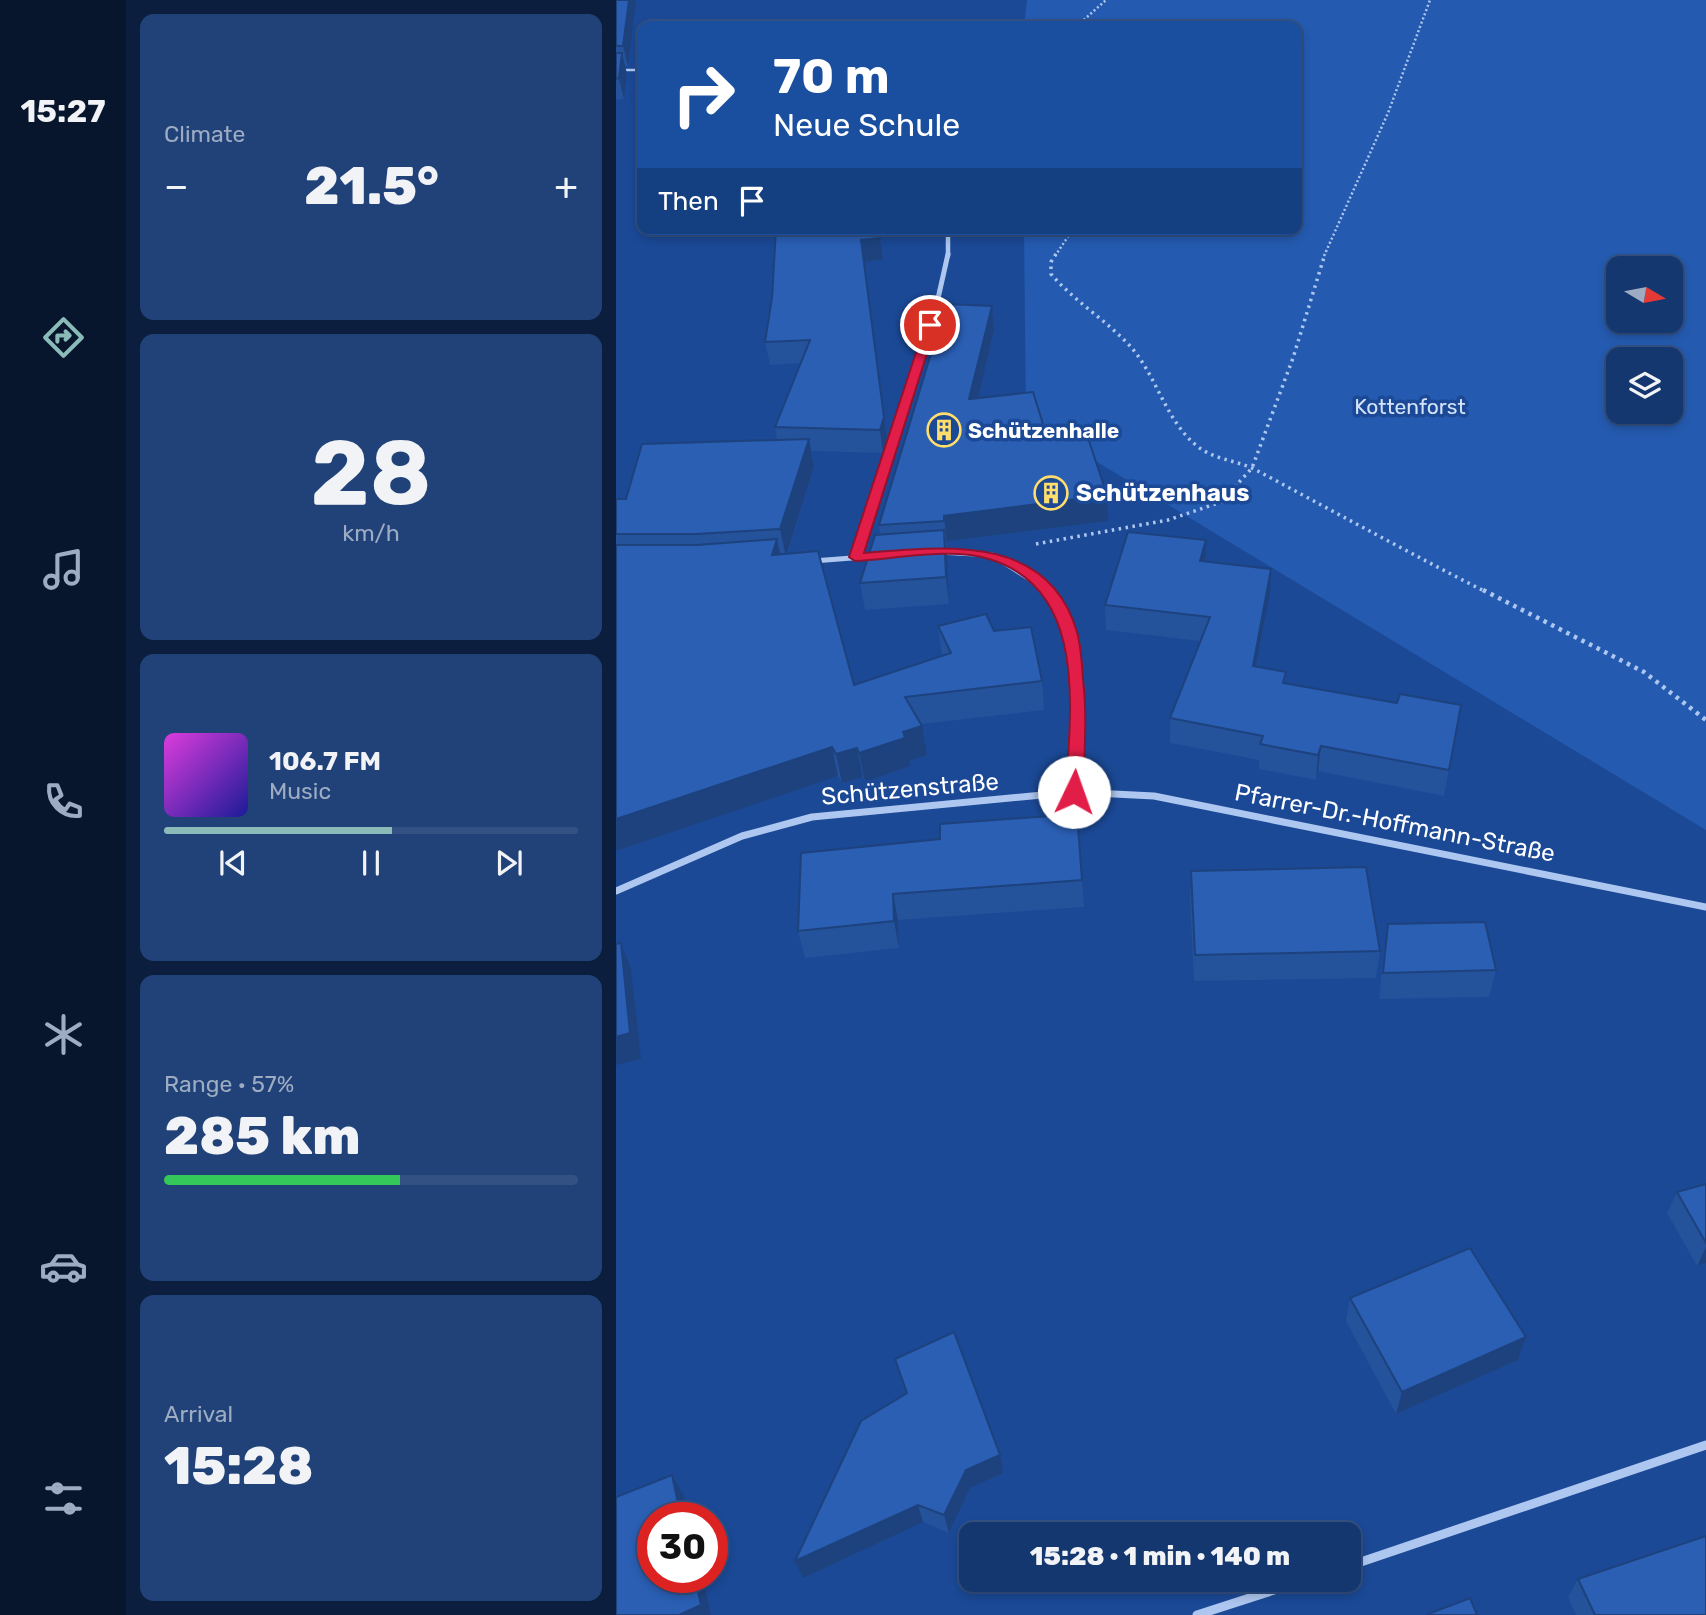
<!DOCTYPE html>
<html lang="en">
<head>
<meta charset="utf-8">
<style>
  :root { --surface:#143770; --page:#214278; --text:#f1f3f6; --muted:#9dacc3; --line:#335183; --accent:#8bbbb9 }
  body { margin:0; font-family:Rubik,sans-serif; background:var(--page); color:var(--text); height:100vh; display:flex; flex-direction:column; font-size:26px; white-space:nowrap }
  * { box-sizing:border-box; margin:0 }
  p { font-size:23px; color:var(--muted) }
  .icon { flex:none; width:38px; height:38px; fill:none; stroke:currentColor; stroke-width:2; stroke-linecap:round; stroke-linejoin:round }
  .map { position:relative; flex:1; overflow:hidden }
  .details { display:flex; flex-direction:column; gap:14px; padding:14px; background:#0b1e3e; width:490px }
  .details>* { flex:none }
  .hud { position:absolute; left:21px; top:21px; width:665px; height:214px; border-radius:14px; box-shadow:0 4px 10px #0003,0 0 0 2px var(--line); background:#1a4fa0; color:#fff; overflow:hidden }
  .needle { width:46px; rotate:100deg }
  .buttons { position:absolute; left:990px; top:256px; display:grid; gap:14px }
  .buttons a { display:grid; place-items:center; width:77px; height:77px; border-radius:14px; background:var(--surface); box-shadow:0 4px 10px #0003,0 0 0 2px var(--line); font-size:35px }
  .speed { position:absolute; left:21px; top:1502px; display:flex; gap:14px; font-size:35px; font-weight:700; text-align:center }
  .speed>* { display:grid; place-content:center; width:91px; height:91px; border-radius:50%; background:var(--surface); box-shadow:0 4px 10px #0003,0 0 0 2px var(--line); line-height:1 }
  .speed .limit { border:10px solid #d22; background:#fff; color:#111 }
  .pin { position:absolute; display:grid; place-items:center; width:60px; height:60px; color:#fff; margin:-30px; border:4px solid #fff; border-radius:50%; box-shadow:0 2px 7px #0007 }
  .me { position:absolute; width:77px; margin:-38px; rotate:3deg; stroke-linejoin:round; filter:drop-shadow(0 0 5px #0008) }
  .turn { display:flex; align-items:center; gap:24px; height:147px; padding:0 21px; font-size:32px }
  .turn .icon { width:91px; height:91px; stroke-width:2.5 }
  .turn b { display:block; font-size:49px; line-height:60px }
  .then { display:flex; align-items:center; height:66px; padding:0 21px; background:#0003; gap:14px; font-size:26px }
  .big { font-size:52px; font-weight:800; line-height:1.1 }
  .details .tile { flex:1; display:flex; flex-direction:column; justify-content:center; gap:10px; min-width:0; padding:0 24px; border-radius:14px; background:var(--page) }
  .details .dial { align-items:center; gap:0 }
  .dial b { font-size:91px; line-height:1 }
  .song { display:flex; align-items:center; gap:21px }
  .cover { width:84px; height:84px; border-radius:10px; background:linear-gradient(135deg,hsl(300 70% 55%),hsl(240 70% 35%)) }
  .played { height:7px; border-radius:4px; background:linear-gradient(90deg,var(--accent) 55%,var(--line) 55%) }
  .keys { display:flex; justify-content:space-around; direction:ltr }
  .heat { display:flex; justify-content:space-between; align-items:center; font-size:38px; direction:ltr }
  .charge { height:10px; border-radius:5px; background:linear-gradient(90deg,#34c759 57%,var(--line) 0) }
  .trip { position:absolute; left:343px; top:1522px; width:402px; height:70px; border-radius:14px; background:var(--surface); box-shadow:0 4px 10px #0003,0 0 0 2px var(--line); font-weight:800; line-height:70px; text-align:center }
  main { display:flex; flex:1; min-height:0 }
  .tab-bar { display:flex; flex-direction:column; width:126px; justify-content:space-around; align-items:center; background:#08162d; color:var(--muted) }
  .tab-bar .icon { width:49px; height:49px }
  .tab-bar .active { color:var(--accent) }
  .tab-bar b { font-size:32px; color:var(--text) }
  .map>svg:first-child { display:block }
  .green { fill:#245aaf; fill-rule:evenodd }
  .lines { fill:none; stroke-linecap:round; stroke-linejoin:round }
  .path-far2 { stroke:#aec7f0; stroke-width:2.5; stroke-dasharray:2 2.5; stroke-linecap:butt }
  .path-far1 { stroke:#aec7f0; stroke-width:3.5; stroke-dasharray:2.5 4.5; stroke-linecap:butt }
  .path { stroke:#aec7f0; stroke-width:4.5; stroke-dasharray:3.5 5; stroke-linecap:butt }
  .service { stroke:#aec7f0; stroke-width:2.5 }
  .minor-far3 { stroke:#aec7f0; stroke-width:4.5 }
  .minor-far2 { stroke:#aec7f0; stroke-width:5 }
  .minor-far1 { stroke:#aec7f0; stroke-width:7 }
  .minor { stroke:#aec7f0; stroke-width:9 }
  .wall { fill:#24529b }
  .shaded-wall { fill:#1d427e }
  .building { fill:#2a5fb4; stroke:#1d427e; stroke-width:2 }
  .route { fill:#e11d48; stroke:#92132f; stroke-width:2 }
  .labels { text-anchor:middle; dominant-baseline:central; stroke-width:7; stroke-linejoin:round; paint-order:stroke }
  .far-park-label { font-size:21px; fill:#d4e3fb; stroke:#1b4996 }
  .far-poi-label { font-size:21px; font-weight:bold; fill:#fff; stroke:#1b4996; text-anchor:start }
  .poi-label { font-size:24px; font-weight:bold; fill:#fff; stroke:#1b4996; text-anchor:start }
  .street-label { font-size:24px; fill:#fff; stroke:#1b4996 }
</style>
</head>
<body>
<main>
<nav class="tab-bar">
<b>15:27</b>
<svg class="icon active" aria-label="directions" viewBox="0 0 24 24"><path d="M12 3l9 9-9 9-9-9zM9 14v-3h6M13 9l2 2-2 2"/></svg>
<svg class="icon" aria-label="music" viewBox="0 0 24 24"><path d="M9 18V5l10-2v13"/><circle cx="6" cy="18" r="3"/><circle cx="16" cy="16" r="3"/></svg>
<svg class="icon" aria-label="phone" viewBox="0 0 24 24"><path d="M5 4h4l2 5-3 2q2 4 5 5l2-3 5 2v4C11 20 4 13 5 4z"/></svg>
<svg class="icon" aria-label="climate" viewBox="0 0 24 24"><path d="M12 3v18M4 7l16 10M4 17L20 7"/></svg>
<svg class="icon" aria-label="car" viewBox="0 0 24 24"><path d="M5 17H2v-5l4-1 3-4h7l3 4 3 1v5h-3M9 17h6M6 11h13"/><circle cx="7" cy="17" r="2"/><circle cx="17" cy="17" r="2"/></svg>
<svg class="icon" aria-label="filters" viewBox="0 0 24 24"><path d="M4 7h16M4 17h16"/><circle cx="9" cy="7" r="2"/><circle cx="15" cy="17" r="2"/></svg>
</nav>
<section class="details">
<div class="tile"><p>Climate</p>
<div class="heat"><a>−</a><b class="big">21.5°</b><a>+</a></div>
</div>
<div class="tile dial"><b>28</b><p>km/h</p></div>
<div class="tile">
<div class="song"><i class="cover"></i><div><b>106.7 FM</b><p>Music</p></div></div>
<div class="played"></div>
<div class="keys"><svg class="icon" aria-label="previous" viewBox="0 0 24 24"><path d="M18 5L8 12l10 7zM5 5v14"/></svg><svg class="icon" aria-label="pause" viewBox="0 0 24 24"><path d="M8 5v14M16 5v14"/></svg><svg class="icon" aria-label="next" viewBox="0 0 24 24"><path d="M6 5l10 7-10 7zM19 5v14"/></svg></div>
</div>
<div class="tile"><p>Range · 57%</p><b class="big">285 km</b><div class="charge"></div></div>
<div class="tile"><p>Arrival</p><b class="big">15:28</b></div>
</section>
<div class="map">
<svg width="1090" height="1615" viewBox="0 0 1090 1615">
  <rect width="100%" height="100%" fill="#1b4996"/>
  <path class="green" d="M411,0H1090V830L410,419L408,229H681V26H408ZM1003,268H1055V320H1003ZM1003,359H1055V411H1003Z"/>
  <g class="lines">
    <g class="path-far2">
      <polyline points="461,26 490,0"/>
      <polyline points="439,256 457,229"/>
      <polyline points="708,256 772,113 814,0"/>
    </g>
    <g class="path-far1">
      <path d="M440,254L435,262V274C458,301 490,320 514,346C541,376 549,420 581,446C598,460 621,460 640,470C717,511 793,553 870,592"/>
      <polyline points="420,544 552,520 605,502 636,468 677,358 709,254"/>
    </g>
    <polyline class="path" points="867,590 1028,672 1090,720"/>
    <polyline class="service" points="0,70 26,70"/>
    <polyline class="minor-far3" points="332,256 332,229"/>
    <g class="minor-far2">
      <polyline points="323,552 376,555 434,592"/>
      <polyline points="239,557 321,303 332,254"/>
      <polyline points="197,561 262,556"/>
    </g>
    <g class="minor-far1">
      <polyline points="433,590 454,631 462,701 458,792"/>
      <polyline points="0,891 126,836 196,817 458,792 538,796 1090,907"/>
    </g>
    <g class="minor">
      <polyline points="733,1566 1090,1445"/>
      <polyline points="581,1615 689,1580"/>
    </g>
  </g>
  <g class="wall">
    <polygon points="0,0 12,66 9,66 11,74 8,99 0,100"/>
    <polygon points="264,238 267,259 248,262 271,440 267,453 196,451 198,466 172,553 238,685 326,656 322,626 378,631 426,681 428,710 305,724 311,755 293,761 294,766 249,782 247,777 226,783 222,776 0,851 0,499 10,499 161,440 159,427 184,363 154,365 149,342"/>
    <polygon points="376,306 378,330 362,398 432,440 491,495 492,521 331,541 331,546 330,546 333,604 249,610 244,583 264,534 263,525"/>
    <polygon points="589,562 654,594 640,667 670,672 669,683 781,703 845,705 828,796 702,771 700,780 643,769 643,760 554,743 554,718 584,641 490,630 489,605"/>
    <polygon points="185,853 466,880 468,907 282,920 283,948 189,958 182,931"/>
    <polygon points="575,871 764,951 760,978 578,981 574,898"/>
    <polygon points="772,924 880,970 873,997 763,999 768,950"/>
    <polygon points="1090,1184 1090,1263 1081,1266 1051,1213 1061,1192"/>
    <polygon points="734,1298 910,1337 902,1360 780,1414 730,1321"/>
    <polygon points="279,1359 387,1473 354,1488 333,1533 307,1522 187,1578 290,1394"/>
    <polygon points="962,1579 1090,1615 960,1615 952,1597"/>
  </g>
  <g class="shaded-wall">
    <polygon points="13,0 20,0 12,66 7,46"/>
    <polygon points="6,53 11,74 8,99 3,78"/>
    <polygon points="264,238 267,259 248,262 271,440 267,453 264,430 245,240"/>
    <polygon points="376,306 378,330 356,424 353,399"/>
    <polygon points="193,439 198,466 170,557 164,529"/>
    <polygon points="491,495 492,521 331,541 331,546 328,516"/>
    <polygon points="328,530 331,557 333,604 330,577"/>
    <polygon points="161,539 167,568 156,555"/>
    <polygon points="590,540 589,565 584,561"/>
    <polygon points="655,569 654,594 635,691 637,666"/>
    <polygon points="306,726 311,755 293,761 294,766 249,782 243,753 287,732"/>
    <polygon points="705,746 702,771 700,780 702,755"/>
    <polygon points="216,747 222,776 0,851 0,819"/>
    <polygon points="241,748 247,777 226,783 220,754"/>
    <polygon points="277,894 282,920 283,948 278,921"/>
    <polygon points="5,943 15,969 25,1059 0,1065 0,1037"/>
    <polygon points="1090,1247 1090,1263 1081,1266"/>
    <polygon points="910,1337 902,1360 780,1414 786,1392"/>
    <polygon points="384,1455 387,1473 354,1488 333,1533 328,1515 350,1470"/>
    <polygon points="56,1475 68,1496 73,1517 65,1517"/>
    <polygon points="302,1505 307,1522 187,1578 179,1561"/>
    <polygon points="79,1577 86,1577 95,1615 63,1615"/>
  </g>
  <g class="building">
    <polygon points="0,0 13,0 7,46 0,46"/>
    <polygon points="0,53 6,53 3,78 0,79"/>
    <polygon points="160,229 262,229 264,238 245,240 268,417 264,430 159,427 194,340 149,342 156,298"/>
    <polygon points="330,304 376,306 353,399 417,392 432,440 471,435 491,495 328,516 328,521 263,525"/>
    <polygon points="193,439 164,529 80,534 0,534 0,499 10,499 26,444"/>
    <polygon points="328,530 330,577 244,583 259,535"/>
    <polygon points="512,532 590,540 584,561 655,569 637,666 670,672 667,683 781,703 784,694 845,705 833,770 705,746 702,755 644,744 647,736 554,718 594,617 489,605"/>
    <polygon points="161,539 156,555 202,551 238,685 335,653 322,626 370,614 378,631 415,627 426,681 289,697 306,726 287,732 289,738 243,753 241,748 220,754 216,747 0,819 0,545 81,545"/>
    <polygon points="461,814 466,880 277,894 278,921 182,931 185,853 324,839 324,824"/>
    <polygon points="750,867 764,951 579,955 575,871"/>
    <polygon points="869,922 880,970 767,973 772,924"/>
    <polygon points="5,943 14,1033 0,1037 0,944"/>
    <polygon points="1090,1184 1090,1243 1061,1192"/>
    <polygon points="854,1248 910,1337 786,1392 734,1298"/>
    <polygon points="338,1332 384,1455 350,1470 328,1515 302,1505 179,1561 245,1421 291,1393 279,1359"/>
    <polygon points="56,1475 65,1517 37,1517 37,1577 79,1577 85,1605 63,1615 0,1615 0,1497"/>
    <polygon points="1090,1536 1090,1615 979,1615 962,1579"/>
    <polygon points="854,1598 861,1615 810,1615"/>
  </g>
  <path class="route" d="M314,321L320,325L248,553C327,547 432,532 461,632C466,650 466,671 468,690C470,708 470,782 463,796H452L450,792C454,712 473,589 373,559C336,547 278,559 239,561L233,557L309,325Z"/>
  <defs>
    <symbol id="building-ring" viewBox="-11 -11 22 22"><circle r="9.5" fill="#1b4996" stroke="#ffde6c" stroke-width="1.5"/><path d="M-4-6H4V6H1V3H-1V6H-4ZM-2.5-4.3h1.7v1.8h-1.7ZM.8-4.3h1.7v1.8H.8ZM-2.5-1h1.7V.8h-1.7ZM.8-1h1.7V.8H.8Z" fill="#ffde6c"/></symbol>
  </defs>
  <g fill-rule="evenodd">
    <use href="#building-ring" x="309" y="411" width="38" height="38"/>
    <use href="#building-ring" x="416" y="474" width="38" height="38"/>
  </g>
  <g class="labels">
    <g class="far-park-label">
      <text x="794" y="406">Kottenforst</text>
    </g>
    <g class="far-poi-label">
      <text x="352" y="430">Schützenhalle</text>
    </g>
    <g class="poi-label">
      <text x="460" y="493">Schützenhaus</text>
    </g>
    <g class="street-label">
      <text transform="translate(294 789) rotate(-5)">Schützenstraße</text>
      <text transform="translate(779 823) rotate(11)">Pfarrer-Dr.-Hoffmann-Straße</text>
    </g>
  </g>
</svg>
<div class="buttons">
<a><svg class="needle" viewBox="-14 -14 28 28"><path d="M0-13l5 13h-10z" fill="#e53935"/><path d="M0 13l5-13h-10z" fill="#9dacc3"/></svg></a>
<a><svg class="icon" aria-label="layers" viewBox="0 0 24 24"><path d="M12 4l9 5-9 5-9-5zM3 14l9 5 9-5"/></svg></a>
</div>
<div class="speed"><div class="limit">30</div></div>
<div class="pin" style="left:314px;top:325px;background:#d93025"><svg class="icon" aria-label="arrive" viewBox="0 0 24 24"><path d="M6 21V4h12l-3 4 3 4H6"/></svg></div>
<svg class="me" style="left:458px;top:792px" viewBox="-20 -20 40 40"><circle r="19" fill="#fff"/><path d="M0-13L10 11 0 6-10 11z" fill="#e11d48"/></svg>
<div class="trip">15:28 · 1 min · 140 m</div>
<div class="hud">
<div class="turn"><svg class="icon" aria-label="right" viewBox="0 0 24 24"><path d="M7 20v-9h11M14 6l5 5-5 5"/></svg><div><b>70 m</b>Neue Schule</div></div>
<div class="then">Then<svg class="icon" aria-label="arrive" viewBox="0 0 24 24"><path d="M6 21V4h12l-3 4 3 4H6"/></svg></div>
</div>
</div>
</main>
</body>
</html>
